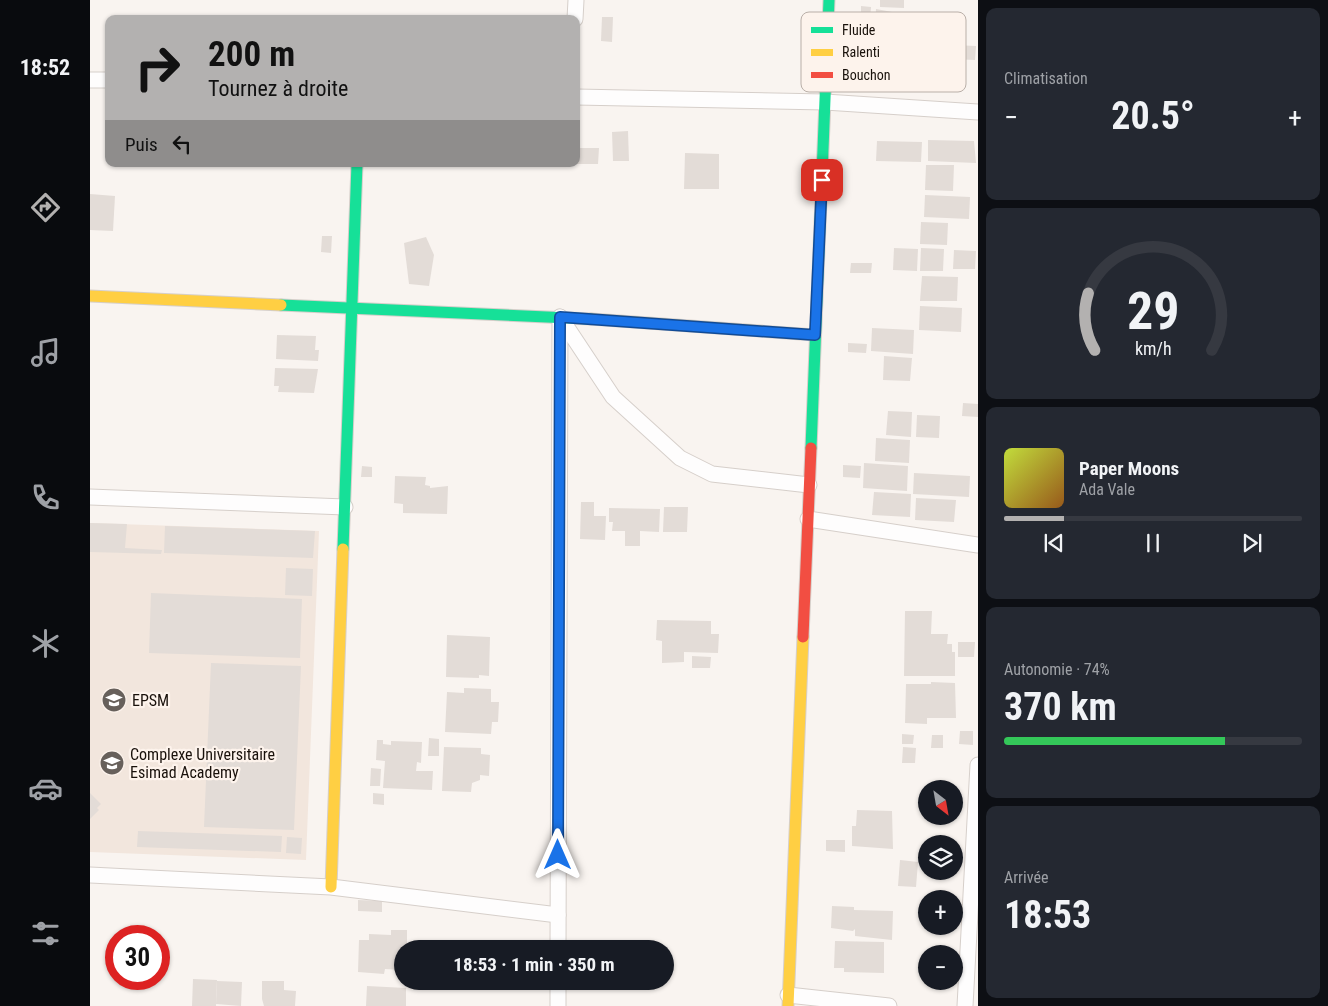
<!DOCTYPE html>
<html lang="fr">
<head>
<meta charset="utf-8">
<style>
  :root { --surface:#171b24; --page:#242831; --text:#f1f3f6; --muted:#9ea1a6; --line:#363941; --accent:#b3b1b0 }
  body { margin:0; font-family:"Roboto Condensed",sans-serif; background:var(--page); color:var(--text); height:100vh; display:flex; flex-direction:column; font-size:19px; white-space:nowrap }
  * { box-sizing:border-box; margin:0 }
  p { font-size:16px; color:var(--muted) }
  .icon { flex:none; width:28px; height:28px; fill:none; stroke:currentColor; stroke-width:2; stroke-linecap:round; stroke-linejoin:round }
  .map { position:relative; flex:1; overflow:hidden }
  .panel { display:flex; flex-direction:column; gap:8px; padding:8px; background:#0d0f14; width:350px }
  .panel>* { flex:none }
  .banner { position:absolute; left:15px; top:15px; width:475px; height:152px; border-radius:10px; box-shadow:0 1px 4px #0004; background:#b3b1b0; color:#111; overflow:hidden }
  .needle { width:32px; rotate:149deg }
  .fabs { position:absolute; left:828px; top:780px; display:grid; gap:10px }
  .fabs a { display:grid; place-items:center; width:45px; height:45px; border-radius:50%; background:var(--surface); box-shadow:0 1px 4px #0004; font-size:25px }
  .speed { position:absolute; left:15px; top:925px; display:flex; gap:10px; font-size:25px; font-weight:700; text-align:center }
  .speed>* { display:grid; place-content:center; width:65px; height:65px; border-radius:50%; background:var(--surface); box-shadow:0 1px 4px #0004; line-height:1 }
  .speed .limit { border:8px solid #d22; background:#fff; color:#111 }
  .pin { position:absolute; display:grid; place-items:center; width:42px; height:42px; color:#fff; margin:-21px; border-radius:10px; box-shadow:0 2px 8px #0006 }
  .me { position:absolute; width:55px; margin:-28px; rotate:0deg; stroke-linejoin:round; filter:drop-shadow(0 0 4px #0008) }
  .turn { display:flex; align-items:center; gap:18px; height:105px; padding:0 20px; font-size:22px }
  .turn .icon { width:65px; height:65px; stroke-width:2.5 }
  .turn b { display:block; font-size:35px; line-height:42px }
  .then { display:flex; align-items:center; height:48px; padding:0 20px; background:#0003; gap:10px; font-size:19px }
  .big { font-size:38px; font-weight:700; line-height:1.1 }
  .panel .card { flex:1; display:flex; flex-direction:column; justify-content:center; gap:8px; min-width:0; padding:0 18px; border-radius:10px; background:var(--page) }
  .panel .dial { align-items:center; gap:0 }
  .dial svg { height:130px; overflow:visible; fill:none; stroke:var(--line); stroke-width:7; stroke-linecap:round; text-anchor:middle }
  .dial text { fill:var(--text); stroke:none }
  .song { display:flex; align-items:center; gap:15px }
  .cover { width:60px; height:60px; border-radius:8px; background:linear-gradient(135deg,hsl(70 70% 55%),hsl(30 70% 35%)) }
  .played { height:5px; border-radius:2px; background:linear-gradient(90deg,var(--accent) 20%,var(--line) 20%) }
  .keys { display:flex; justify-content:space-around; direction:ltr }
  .heat { display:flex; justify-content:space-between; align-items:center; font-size:28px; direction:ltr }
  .charge { height:8px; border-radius:4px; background:linear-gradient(90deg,#34c759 74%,var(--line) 0) }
  .trip { position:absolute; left:304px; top:940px; width:280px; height:50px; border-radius:25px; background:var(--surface); box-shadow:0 1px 4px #0004; font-weight:700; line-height:50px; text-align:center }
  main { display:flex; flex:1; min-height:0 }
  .tabs { display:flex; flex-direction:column; width:90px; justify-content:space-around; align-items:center; background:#090b0e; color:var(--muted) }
  .tabs .icon { width:35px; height:35px }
  .tabs .current { color:var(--accent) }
  .tabs b { font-size:22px; color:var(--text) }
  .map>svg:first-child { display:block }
  .built { fill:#f2e6dd }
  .building { fill:#e3dcd7 }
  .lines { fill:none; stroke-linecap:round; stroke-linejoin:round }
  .street-casing { stroke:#d6cfca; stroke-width:17 }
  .fast-casing { stroke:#d6cfca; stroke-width:13 }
  .slow-casing { stroke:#d6cfca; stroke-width:13 }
  .jam-casing { stroke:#d6cfca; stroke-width:13 }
  .street { stroke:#fefdfd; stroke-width:15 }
  .fast { stroke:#16e098; stroke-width:11 }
  .slow { stroke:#ffcf43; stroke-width:11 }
  .jam { stroke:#f24e42; stroke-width:11 }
  .route-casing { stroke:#114b97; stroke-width:12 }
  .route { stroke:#1a73e8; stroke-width:9 }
  .labels { text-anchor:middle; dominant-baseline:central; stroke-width:4.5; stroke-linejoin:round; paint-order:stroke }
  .poi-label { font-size:16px; fill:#19110b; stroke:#fdf3ec; text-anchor:start }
  .key { fill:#fdf3ec; stroke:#b9afa8; stroke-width:1 }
  .key-label { font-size:14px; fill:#19110b }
</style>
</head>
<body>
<main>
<nav class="tabs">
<b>18:52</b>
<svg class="icon current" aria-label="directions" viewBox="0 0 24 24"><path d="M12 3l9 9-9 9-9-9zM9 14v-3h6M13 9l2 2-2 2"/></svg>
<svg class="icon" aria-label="music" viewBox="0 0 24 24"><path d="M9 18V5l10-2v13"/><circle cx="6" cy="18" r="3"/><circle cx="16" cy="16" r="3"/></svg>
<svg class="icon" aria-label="phone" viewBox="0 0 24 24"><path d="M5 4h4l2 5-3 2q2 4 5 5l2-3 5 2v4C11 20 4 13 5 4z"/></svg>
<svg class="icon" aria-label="climate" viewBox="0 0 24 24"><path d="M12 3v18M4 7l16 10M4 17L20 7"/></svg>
<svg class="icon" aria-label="car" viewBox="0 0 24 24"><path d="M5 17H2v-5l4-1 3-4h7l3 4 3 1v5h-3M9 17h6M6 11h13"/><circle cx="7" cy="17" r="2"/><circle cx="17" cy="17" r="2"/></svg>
<svg class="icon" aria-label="filters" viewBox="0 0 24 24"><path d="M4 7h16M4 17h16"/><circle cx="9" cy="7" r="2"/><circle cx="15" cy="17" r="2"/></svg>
</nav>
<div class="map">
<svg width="888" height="1006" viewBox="0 0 888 1006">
  <rect width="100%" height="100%" fill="#f9f4f0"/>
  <polygon class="built" points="0,523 229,531 216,860 0,852"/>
  <g class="building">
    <polygon points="790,0 814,0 814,8 790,7"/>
    <polygon points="771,6 781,7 780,20 771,20"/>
    <polygon points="786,9 813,14 812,50 795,49 795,46 784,46"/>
    <polygon points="512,17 523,17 522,42 511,41"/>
    <polygon points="864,45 886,46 885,60 863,59"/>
    <polygon points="538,131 539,161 523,161 522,132"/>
    <polygon points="838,140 884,141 886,163 838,161"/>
    <polygon points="787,141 832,142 831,162 786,161"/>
    <polygon points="486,148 509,148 508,164 486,164"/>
    <polygon points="595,153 629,154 629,189 594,189"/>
    <polygon points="836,165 864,165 863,191 835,190"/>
    <polygon points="0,194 25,196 23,231 0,230"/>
    <polygon points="835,195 880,197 879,219 834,217"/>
    <polygon points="831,222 858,223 857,245 830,244"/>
    <polygon points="232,236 242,236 241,253 231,252"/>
    <polygon points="336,237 344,255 339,286 319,284 314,243"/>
    <polygon points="804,248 828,249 827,271 803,270"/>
    <polygon points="831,248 854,249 853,271 830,271"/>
    <polygon points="864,250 886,251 885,269 863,269"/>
    <polygon points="761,263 782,263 781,273 760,273"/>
    <polygon points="832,276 868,277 867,301 830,301"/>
    <polygon points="830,306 872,308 871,332 829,330"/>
    <polygon points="782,328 824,330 823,354 781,351"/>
    <polygon points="187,335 226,336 225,350 229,350 228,361 186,359"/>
    <polygon points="758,343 777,344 776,353 758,352"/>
    <polygon points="794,356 822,358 820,381 793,380"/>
    <polygon points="185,368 228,369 224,393 188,392 189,386 184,386"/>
    <polygon points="873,403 888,404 888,417 872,416"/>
    <polygon points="798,411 822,412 821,437 796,435"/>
    <polygon points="827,415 850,416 849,438 826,437"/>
    <polygon points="786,438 820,440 819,463 785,461"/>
    <polygon points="774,463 818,466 817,491 773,488"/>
    <polygon points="753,465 771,466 770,478 753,477"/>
    <polygon points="272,466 282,467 282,477 271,477"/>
    <polygon points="824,473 880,476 879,497 823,494"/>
    <polygon points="305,476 336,477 335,485 340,486 340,488 358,486 357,514 313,513 313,504 304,503"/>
    <polygon points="784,492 821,494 820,517 782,515"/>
    <polygon points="826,498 866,500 864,522 825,520"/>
    <polygon points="491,502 504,502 504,516 516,516 515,540 490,539"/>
    <polygon points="574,507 598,507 597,532 573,532"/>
    <polygon points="519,508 570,509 569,532 550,531 550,546 535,546 535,531 522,531 523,522 519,522"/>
    <polygon points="0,523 37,524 35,548 72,550 71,554 0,552"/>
    <polygon points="75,526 225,531 223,558 74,553"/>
    <polygon points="196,568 223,569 222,596 195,595"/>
    <polygon points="61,593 212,599 210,658 59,653"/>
    <polygon points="815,611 842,611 841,634 858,634 857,644 862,644 862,652 865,652 865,676 814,676"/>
    <polygon points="567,620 621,621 621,634 629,634 628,653 594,652 594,662 572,663 572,641 566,640"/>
    <polygon points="357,635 400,637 399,676 389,675 389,678 356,677"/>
    <polygon points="868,642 885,642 884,657 868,657"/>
    <polygon points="602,656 621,657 620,668 602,668"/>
    <polygon points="121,663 211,666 204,830 114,827"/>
    <polygon points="841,682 865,683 866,718 837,718 837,724 815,723 816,684 841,684"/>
    <polygon points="374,688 401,689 401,702 409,702 408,722 402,722 401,734 355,732 357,692 374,693"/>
    <polygon points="870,731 883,731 883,745 869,744"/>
    <polygon points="812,734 824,735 823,744 812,744"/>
    <polygon points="842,735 853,735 853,748 841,748"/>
    <polygon points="339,738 349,739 349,756 338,756"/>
    <polygon points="287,740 293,740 293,744 301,745 301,741 332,742 331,763 327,762 326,771 343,771 342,790 293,788 295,761 286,760"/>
    <polygon points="354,747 391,748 391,754 400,755 399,776 390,775 390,780 382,783 381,792 352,791"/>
    <polygon points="813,747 826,748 825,763 812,763"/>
    <polygon points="281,768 291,769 290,786 280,786"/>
    <polygon points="0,793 11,804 7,808 9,810 0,819"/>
    <polygon points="283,793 294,794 294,805 283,804"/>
    <polygon points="767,810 802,811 803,849 762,846 762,826 766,826"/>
    <polygon points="48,831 192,836 191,852 47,847"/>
    <polygon points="197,837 212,838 211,854 196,853"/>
    <polygon points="736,840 755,840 755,852 736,851"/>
    <polygon points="810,860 828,862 826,887 808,886"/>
    <polygon points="268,900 292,901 292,912 268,911"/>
    <polygon points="742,906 764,907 764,910 803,911 802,940 765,936 765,929 763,931 741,928"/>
    <polygon points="301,930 317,930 317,949 312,949 312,970 295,969 294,974 268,972 269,940 279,940 279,934 301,935"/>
    <polygon points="745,941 794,942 794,973 754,972 754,968 744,968"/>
    <polygon points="103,979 127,980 126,1006 102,1006"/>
    <polygon points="127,981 152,982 151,1006 126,1004"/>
    <polygon points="172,981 194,981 194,990 206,991 205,1006 174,1006 172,999"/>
    <polygon points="277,986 316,988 316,1006 276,1006"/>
  </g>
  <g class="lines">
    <defs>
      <g id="street">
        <polyline points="485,19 486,0"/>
        <polyline points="0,80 19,80"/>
        <polyline points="486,97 735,102 888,112"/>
        <polyline points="470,317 523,397 590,458 622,474 719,485"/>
        <polyline points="0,497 255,507"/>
        <polyline points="718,519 888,545"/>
        <polyline points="0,875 241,887 468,915"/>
        <polyline points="468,949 470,317"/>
        <polyline points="698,995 799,1006"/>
        <polyline points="468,1006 468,981"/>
        <polyline points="875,1006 888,765"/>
      </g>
      <g id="fast">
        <polyline points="191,305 501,319"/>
        <polyline points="721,448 739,0"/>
        <polyline points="253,549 267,164"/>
      </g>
      <g id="slow">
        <polyline points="0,296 191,305"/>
        <polyline points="501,319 725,335"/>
        <polyline points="241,887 253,549"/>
        <polyline points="698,1006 713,637"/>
      </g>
      <polyline id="jam" points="713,637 721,448"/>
    </defs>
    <use href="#street" class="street-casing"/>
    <use href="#fast" class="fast-casing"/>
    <use href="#slow" class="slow-casing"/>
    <use href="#jam" class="jam-casing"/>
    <use href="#street" class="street"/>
    <use href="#fast" class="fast"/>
    <use href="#slow" class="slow"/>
    <use href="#jam" class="jam"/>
  </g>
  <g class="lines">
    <defs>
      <polyline id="route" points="468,855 470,317 725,335 732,180"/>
    </defs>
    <use href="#route" class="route-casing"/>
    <use href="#route" class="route"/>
  </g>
  <defs>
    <symbol id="university-disc" viewBox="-11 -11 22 22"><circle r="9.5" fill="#67605b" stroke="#fdf3ec"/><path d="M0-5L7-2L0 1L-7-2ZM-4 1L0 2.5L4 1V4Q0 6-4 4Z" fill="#fff"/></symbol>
  </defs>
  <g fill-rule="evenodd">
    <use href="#university-disc" x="10" y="686" width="28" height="28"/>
    <use href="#university-disc" x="8" y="749" width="28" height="28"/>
  </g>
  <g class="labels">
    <g class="poi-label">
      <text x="42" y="700">EPSM</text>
      <text x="40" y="754">Complexe Universitaire<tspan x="40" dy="18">Esimad Academy</tspan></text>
    </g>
  </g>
  <rect x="711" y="12" width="165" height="80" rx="8" class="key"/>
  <rect x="721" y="27" width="22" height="6" fill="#16e098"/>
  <rect x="721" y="49" width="22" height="7" fill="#ffcf43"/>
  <rect x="721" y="72" width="22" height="6" fill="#f24e42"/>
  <g class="key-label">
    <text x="752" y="35">Fluide</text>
    <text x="752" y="57">Ralenti</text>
    <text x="752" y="80">Bouchon</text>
  </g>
</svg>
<div class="fabs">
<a><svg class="needle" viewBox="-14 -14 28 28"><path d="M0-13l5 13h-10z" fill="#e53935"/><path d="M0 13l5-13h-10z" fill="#9ea1a6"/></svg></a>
<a><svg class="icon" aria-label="layers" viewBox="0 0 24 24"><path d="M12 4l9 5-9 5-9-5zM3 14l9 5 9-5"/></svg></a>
<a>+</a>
<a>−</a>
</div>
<div class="speed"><div class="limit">30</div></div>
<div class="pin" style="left:732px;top:180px;background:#d93025"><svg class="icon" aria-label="arrive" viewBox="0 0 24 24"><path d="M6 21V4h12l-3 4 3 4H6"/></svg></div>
<svg class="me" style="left:468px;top:855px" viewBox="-20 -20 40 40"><path d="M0-17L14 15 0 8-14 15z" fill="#1a73e8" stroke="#fff" stroke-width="4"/></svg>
<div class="trip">18:53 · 1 min · 350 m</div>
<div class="banner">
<div class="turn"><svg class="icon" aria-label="right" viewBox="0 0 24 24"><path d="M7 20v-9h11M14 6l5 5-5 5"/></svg><div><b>200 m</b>Tournez à droite</div></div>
<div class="then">Puis<svg class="icon" aria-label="left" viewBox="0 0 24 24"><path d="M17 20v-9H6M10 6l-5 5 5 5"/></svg></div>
</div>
</div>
<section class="panel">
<div class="card"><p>Climatisation</p>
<div class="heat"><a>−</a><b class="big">20.5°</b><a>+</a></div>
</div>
<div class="card dial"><svg viewBox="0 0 100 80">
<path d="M14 69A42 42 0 1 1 86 69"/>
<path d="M14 69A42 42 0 0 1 10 34" stroke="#b3b1b0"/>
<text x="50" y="56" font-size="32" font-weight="700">29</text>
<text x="50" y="72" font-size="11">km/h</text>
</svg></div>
<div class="card">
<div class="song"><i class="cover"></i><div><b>Paper Moons</b><p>Ada Vale</p></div></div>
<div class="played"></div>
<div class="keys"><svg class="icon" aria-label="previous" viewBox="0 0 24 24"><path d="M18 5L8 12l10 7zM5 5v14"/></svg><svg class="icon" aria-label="pause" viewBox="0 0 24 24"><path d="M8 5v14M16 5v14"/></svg><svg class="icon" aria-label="next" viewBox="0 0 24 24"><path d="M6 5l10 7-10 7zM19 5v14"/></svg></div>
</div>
<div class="card"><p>Autonomie · 74%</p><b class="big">370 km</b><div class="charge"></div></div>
<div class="card"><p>Arrivée</p><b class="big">18:53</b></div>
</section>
</main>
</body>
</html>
